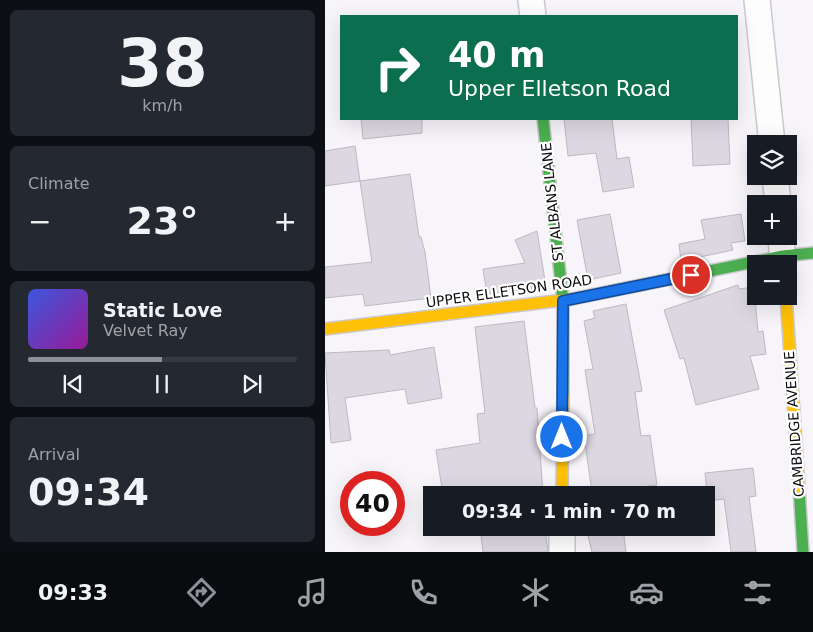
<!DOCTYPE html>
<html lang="en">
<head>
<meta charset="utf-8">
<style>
  :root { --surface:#171b24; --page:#242831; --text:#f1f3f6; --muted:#9ea1a6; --line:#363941; --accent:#8c9099 }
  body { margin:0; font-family:"DejaVu Sans",sans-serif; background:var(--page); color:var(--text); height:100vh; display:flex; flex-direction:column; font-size:19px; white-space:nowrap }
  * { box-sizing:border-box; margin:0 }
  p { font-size:16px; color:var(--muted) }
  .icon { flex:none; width:28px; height:28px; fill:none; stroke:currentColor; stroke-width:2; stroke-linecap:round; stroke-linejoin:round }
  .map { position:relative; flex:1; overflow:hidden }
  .sheet { display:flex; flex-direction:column; gap:10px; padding:10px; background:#0d0f14; width:325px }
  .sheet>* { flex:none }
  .top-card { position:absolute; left:15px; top:15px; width:398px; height:105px; border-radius:0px; box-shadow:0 5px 20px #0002; background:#0b6e4f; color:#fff; overflow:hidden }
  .fabs { position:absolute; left:422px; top:135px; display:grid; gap:10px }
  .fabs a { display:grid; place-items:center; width:50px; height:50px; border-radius:0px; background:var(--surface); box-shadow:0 5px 20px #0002; font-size:25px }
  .speed { position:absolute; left:15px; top:471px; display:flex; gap:10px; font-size:25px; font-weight:700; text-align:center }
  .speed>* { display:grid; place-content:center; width:65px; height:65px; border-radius:50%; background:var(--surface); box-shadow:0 5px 20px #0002; line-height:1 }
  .speed .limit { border:8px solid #d22; background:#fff; color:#111 }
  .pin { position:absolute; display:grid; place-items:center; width:42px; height:42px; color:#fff; margin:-21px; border:2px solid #fff; border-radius:50%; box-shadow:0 1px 5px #0007 }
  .me { position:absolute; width:55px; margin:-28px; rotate:0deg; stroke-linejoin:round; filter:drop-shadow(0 0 4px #0008) }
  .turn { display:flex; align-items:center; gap:18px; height:105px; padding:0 25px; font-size:22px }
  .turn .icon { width:65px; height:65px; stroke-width:2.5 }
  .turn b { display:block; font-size:35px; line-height:42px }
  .big { font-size:38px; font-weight:800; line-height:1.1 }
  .sheet .widget { flex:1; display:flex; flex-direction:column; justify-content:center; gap:8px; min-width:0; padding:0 18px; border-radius:8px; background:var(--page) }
  .sheet .dial { align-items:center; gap:0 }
  .dial b { font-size:65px; line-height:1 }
  .song { display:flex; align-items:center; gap:15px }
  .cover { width:60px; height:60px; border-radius:8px; background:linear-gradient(135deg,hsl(230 70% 55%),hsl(300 70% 35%)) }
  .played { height:5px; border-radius:2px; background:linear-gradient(90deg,var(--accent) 50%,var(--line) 50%) }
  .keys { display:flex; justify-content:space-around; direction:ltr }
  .heat { display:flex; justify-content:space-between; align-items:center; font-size:28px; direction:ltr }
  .trip { position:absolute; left:98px; top:486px; width:292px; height:50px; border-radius:0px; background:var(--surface); box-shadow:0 5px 20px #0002; font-weight:800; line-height:50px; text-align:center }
  .tab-bar { display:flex; height:80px; justify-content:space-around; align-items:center; background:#090b0e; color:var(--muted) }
  .tab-bar .icon { width:35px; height:35px }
  .tab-bar .selected { color:var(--accent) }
  .tab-bar b { font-size:22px; color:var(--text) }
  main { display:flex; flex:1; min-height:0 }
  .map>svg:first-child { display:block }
  .building { fill:#ddd7e2; stroke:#bcbabf }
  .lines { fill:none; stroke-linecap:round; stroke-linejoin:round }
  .street-casing { stroke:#ccc9cd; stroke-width:28 }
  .fast-casing { stroke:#ccc9cd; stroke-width:14 }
  .slow-casing { stroke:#ccc9cd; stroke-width:14 }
  .street { stroke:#fefdfe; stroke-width:25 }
  .fast { stroke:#4caf50; stroke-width:11 }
  .slow { stroke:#ffc107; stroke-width:11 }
  .route-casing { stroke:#114b97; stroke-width:12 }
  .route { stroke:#1a73e8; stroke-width:9 }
  .labels { text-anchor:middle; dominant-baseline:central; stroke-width:4.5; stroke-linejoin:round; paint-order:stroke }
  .street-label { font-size:14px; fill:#0d0b0e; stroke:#fff }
</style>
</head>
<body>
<main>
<section class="sheet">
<div class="widget dial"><b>38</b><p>km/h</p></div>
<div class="widget"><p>Climate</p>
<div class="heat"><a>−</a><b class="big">23°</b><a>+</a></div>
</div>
<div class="widget">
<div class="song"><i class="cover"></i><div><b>Static Love</b><p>Velvet Ray</p></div></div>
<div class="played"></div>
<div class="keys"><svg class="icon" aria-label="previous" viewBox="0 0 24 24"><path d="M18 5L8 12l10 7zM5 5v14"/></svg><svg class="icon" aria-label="pause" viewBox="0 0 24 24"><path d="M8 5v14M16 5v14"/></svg><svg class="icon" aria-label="next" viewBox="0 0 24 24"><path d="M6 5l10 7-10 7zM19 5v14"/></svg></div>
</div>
<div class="widget"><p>Arrival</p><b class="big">09:34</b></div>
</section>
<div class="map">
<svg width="488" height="552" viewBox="0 0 488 552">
  <rect width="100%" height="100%" fill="#f7f4fa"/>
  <g class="building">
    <polygon points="36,119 97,119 97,133 38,139"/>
    <polygon points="239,119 287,119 292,159 304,157 309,187 278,192 271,153 243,156"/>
    <polygon points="366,119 403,119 405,164 368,166"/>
    <polygon points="30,146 35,181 0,186 0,151"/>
    <polygon points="85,174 94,237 96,237 100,252 106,298 40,306 38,294 0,298 0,267 47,262 35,181"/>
    <polygon points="285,214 296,273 263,280 252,220"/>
    <polygon points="416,214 420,241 406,243 408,250 356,261 354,244 380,239 376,220"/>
    <polygon points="212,231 221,287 162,294 158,269 200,263 190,240"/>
    <polygon points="413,285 414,289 429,287 433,332 438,331 441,354 425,356 434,389 371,405 359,358 355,359 339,310"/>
    <polygon points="301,304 317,391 310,392 316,436 325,435 332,485 293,490 294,495 257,495 267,492 259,436 270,434 260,370 268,369 259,321 270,318 268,311"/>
    <polygon points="199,321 210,408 212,408 218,495 118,495 111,450 155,443 152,414 160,413 150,327"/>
    <polygon points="109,347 117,398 83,404 80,389 20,398 26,440 6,443 0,353 64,350 65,355"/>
    <polygon points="428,468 431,496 424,497 431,552 406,552 399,499 383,501 380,473"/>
    <polygon points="155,528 220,528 223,552 158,552"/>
    <polygon points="261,528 298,528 301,552 267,552"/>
  </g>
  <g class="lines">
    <defs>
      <g id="street">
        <polyline points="206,0 208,16"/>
        <polyline points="432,0 447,144"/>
        <polyline points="450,176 453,204"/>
        <polyline points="456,236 458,264"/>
        <polyline points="237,552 237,528"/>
      </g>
      <g id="fast">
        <polyline points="218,119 238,301 238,396"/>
        <polyline points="247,299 458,256 488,253"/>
        <polyline points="474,487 478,552"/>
      </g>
      <g id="slow">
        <polyline points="461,296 474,487"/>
        <polyline points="0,329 247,299"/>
        <polyline points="237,495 238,396"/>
      </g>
    </defs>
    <use href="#street" class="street-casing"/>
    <use href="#fast" class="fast-casing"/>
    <use href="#slow" class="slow-casing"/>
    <use href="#street" class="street"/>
    <use href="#fast" class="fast"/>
    <use href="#slow" class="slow"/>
  </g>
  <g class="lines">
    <defs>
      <polyline id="route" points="237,437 238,301 366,275"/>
    </defs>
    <use href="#route" class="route-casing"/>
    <use href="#route" class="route"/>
  </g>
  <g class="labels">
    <g class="street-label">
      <text transform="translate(227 202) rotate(-96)">ST ALBANS LANE</text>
      <text transform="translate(184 291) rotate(-8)">UPPER ELLETSON ROAD</text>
      <text transform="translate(469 424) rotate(-94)">CAMBRIDGE AVENUE</text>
    </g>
  </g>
</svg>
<div class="fabs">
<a><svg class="icon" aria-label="layers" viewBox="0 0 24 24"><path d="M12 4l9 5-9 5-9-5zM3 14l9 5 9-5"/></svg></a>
<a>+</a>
<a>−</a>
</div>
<div class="speed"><div class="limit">40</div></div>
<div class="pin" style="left:366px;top:275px;background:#d93025"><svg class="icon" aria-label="arrive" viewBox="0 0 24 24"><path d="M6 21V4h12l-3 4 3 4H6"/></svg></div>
<svg class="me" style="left:237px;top:437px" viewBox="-20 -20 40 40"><circle r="17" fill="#1a73e8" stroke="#fff" stroke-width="3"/><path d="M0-11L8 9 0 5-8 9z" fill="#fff"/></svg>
<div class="trip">09:34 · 1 min · 70 m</div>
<div class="top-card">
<div class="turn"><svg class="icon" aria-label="right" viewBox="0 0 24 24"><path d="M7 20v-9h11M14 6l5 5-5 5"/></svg><div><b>40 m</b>Upper Elletson Road</div></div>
</div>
</div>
</main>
<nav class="tab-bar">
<b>09:33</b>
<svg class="icon selected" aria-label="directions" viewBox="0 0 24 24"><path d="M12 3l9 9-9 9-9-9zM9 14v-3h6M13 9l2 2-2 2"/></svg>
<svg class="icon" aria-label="music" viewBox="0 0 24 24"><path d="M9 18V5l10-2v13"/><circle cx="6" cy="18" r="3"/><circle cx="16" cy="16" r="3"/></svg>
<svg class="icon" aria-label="phone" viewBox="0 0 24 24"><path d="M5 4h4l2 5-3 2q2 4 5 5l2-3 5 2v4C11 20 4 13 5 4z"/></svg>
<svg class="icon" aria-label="climate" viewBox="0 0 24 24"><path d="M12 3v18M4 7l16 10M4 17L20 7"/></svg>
<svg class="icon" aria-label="car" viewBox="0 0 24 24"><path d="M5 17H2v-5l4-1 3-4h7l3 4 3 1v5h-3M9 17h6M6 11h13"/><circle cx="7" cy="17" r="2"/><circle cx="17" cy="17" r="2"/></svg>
<svg class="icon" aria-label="filters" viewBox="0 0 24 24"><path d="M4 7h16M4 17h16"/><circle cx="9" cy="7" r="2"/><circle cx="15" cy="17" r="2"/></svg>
</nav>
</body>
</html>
